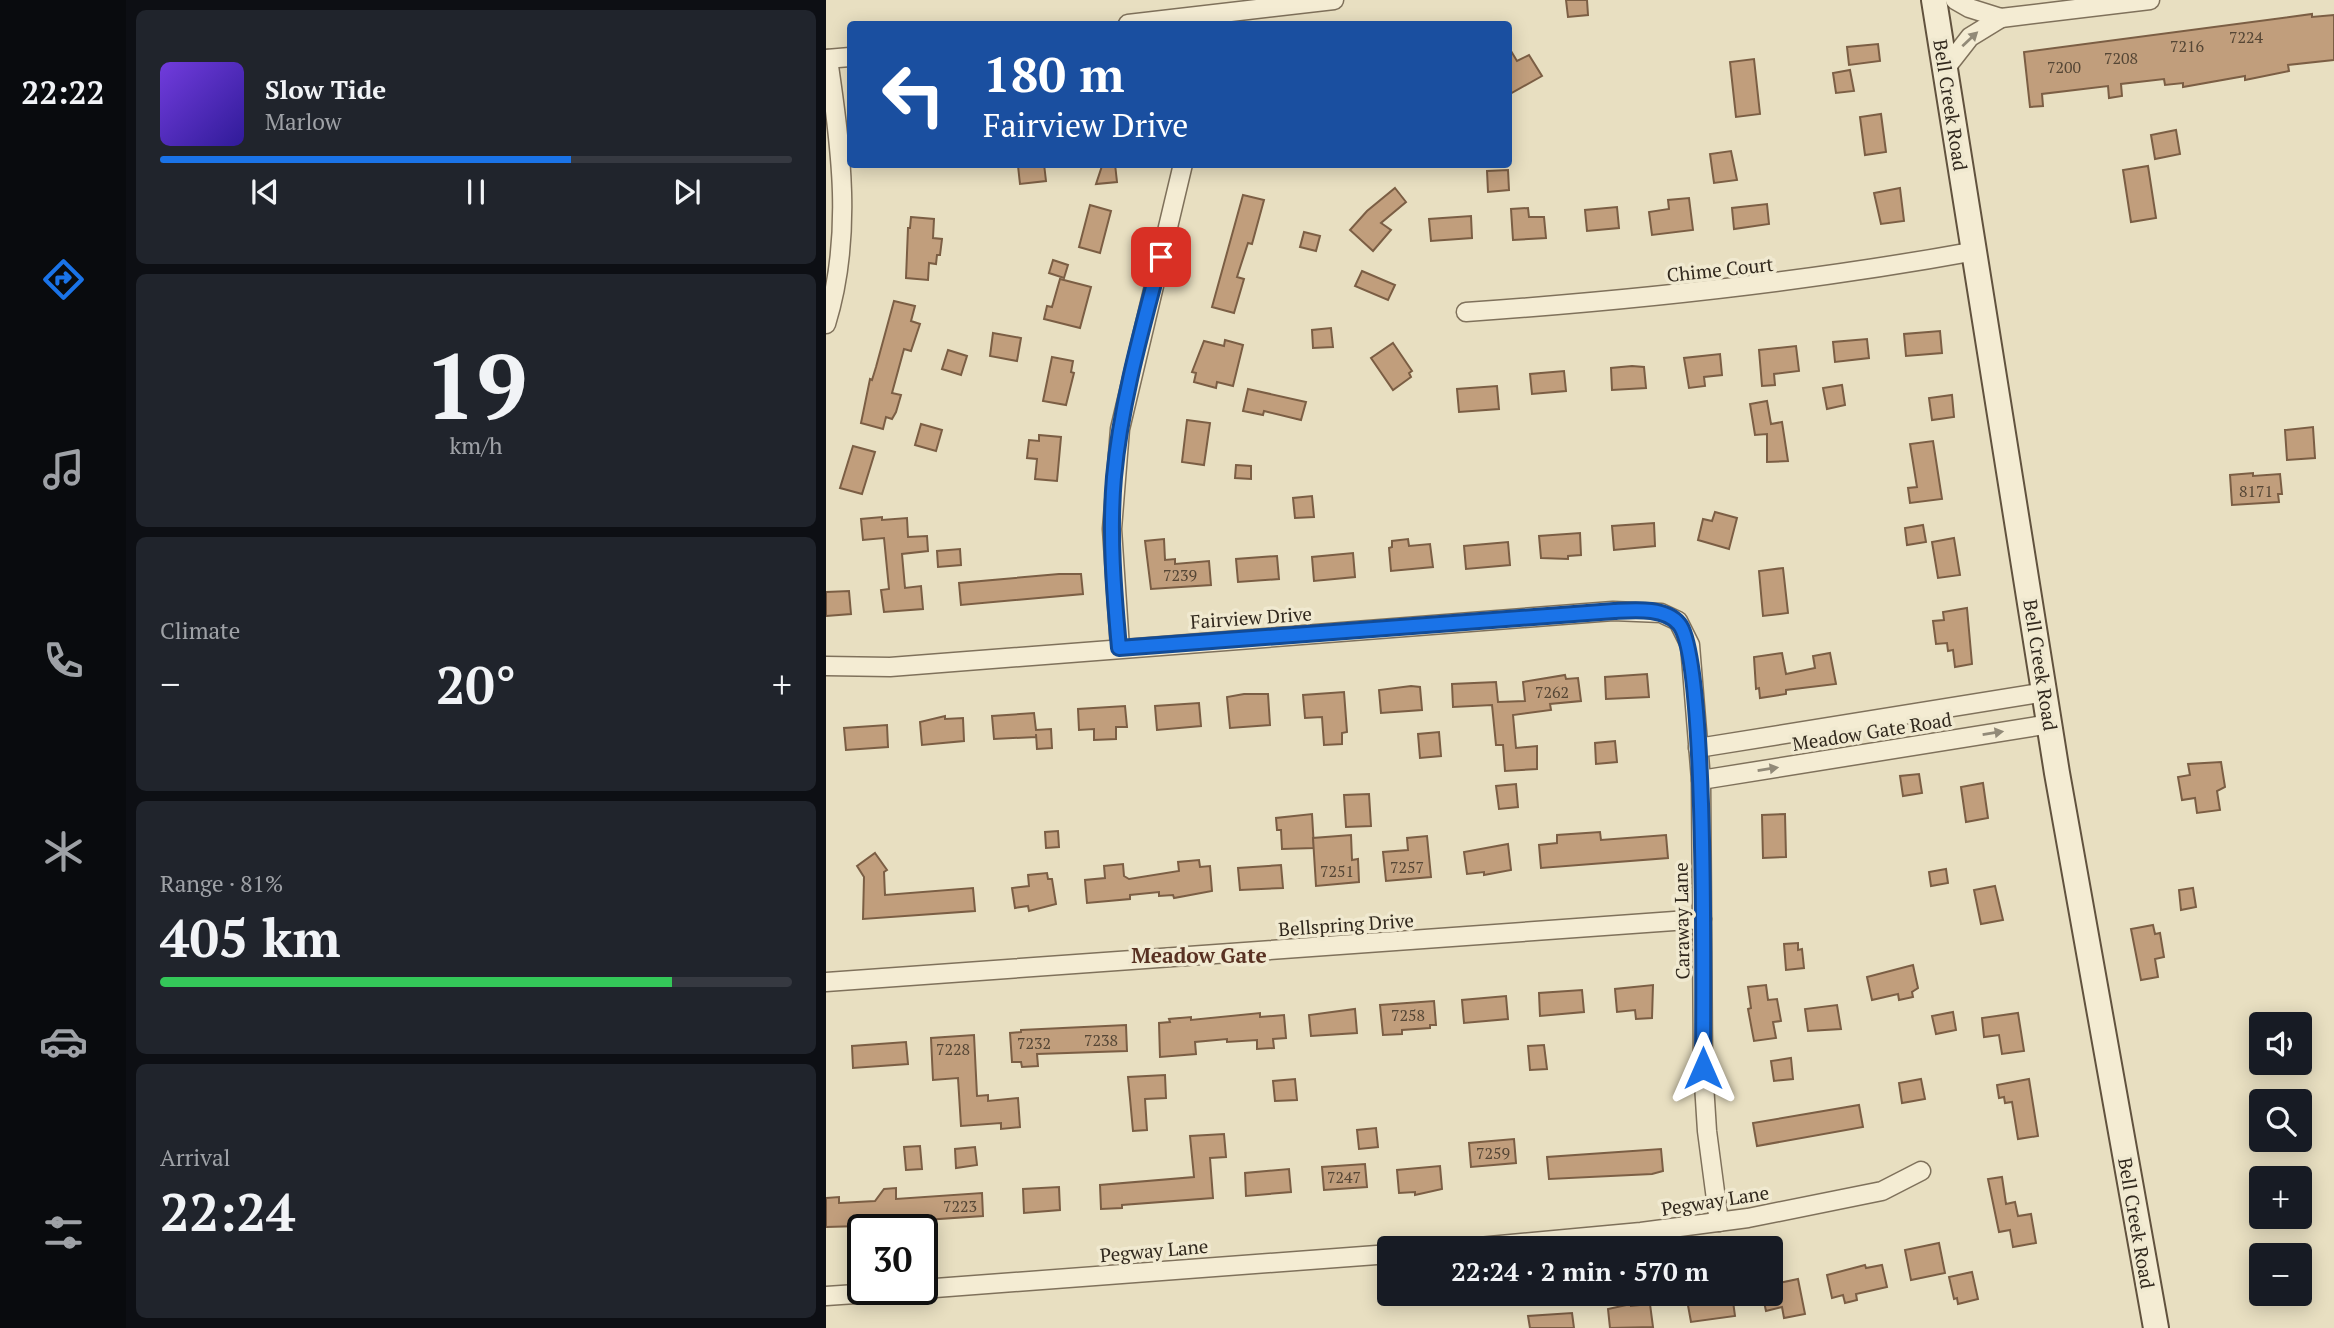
<!DOCTYPE html>
<html lang="en">
<head>
<meta charset="utf-8">
<style>
  :root { --surface:#171b24; --page:#20242c; --text:#f1f3f6; --muted:#9ea1a6; --line:#363941; --accent:#1a73e8 }
  body { margin:0; font-family:"PT Serif",serif; background:var(--page); color:var(--text); height:100vh; display:flex; flex-direction:column; font-size:26px; white-space:nowrap }
  * { box-sizing:border-box; margin:0 }
  p { font-size:23px; color:var(--muted) }
  .icon { flex:none; width:38px; height:38px; fill:none; stroke:currentColor; stroke-width:2; stroke-linecap:round; stroke-linejoin:round }
  .map { position:relative; flex:1; overflow:hidden }
  .panel { display:flex; flex-direction:column; gap:10px; padding:10px; background:#0d0f14; width:700px }
  .panel>* { flex:none }
  .hud { position:absolute; left:21px; top:21px; width:665px; height:147px; border-radius:7px; box-shadow:0 4px 18px #0003; background:#1a4fa0; color:#fff; overflow:hidden }
  .tools { position:absolute; left:1423px; top:1012px; display:grid; gap:14px }
  .tools a { display:grid; place-items:center; width:63px; height:63px; border-radius:7px; background:var(--surface); box-shadow:0 4px 18px #0003; font-size:35px }
  .speed { position:absolute; left:21px; top:1214px; display:flex; gap:14px; font-size:35px; font-weight:700; text-align:center }
  .speed>* { display:grid; place-content:center; width:91px; height:91px; border-radius:50%; background:var(--surface); box-shadow:0 4px 18px #0003; line-height:1 }
  .speed .limit { border:4px solid #111; border-radius:10px; background:#fff; color:#111 }
  .pin { position:absolute; display:grid; place-items:center; width:60px; height:60px; color:#fff; margin:-30px; border-radius:14px; box-shadow:0 4px 10px #0006 }
  .me { position:absolute; width:77px; margin:-38px; rotate:0deg; stroke-linejoin:round; filter:drop-shadow(0 0 5px #0008) }
  .turn { display:flex; align-items:center; gap:24px; height:147px; padding:0 21px; font-size:32px }
  .turn .icon { width:91px; height:91px; stroke-width:2.5 }
  .turn b { display:block; font-size:49px; line-height:60px }
  .big { font-size:52px; font-weight:700; line-height:1.1 }
  .panel .widget { flex:1; display:flex; flex-direction:column; justify-content:center; gap:10px; min-width:0; padding:0 24px; border-radius:10px; background:var(--page) }
  .panel .dial { align-items:center; gap:0 }
  .dial b { font-size:91px; line-height:1 }
  .song { display:flex; align-items:center; gap:21px }
  .cover { width:84px; height:84px; border-radius:10px; background:linear-gradient(135deg,hsl(260 70% 55%),hsl(250 70% 35%)) }
  .played { height:7px; border-radius:4px; background:linear-gradient(90deg,var(--accent) 65%,var(--line) 65%) }
  .keys { display:flex; justify-content:space-around; direction:ltr }
  .heat { display:flex; justify-content:space-between; align-items:center; font-size:38px; direction:ltr }
  .charge { height:10px; border-radius:5px; background:linear-gradient(90deg,#34c759 81%,var(--line) 0) }
  .trip { position:absolute; left:551px; top:1236px; width:406px; height:70px; border-radius:7px; background:var(--surface); box-shadow:0 4px 18px #0003; font-weight:700; line-height:70px; text-align:center }
  main { display:flex; flex:1; min-height:0 }
  .tabs { display:flex; flex-direction:column; width:126px; justify-content:space-around; align-items:center; background:#090b0e; color:var(--muted) }
  .tabs .icon { width:49px; height:49px }
  .tabs .on { color:var(--accent) }
  .tabs b { font-size:32px; color:var(--text) }
  .map>svg:first-child { display:block }
  .building { fill:#c19e7c; stroke:#7b5e44; stroke-width:2 }
  .lines { fill:none; stroke-linecap:round; stroke-linejoin:round }
  .street-casing { stroke:#7f715b; stroke-width:21 }
  .secondary-casing { stroke:#61523e; stroke-width:28 }
  .street { stroke:#f4ecd3; stroke-width:18 }
  .secondary { stroke:#f4ecd3; stroke-width:24 }
  .oneway { fill:#928a78 }
  .route-casing { stroke:#114b97; stroke-width:18 }
  .route { stroke:#1a73e8; stroke-width:12 }
  .labels { text-anchor:middle; dominant-baseline:central; stroke-width:7; stroke-linejoin:round; paint-order:stroke }
  .number-label { font-size:16px; fill:#554635 }
  .street-label { font-size:19px; fill:#31281d; stroke:#f0e9d0 }
  .neighbourhood-label { font-size:21px; font-weight:bold; fill:#583122; stroke:#f0e9d0 }
</style>
</head>
<body>
<main>
<nav class="tabs">
<b>22:22</b>
<svg class="icon on" aria-label="directions" viewBox="0 0 24 24"><path d="M12 3l9 9-9 9-9-9zM9 14v-3h6M13 9l2 2-2 2"/></svg>
<svg class="icon" aria-label="music" viewBox="0 0 24 24"><path d="M9 18V5l10-2v13"/><circle cx="6" cy="18" r="3"/><circle cx="16" cy="16" r="3"/></svg>
<svg class="icon" aria-label="phone" viewBox="0 0 24 24"><path d="M5 4h4l2 5-3 2q2 4 5 5l2-3 5 2v4C11 20 4 13 5 4z"/></svg>
<svg class="icon" aria-label="climate" viewBox="0 0 24 24"><path d="M12 3v18M4 7l16 10M4 17L20 7"/></svg>
<svg class="icon" aria-label="car" viewBox="0 0 24 24"><path d="M5 17H2v-5l4-1 3-4h7l3 4 3 1v5h-3M9 17h6M6 11h13"/><circle cx="7" cy="17" r="2"/><circle cx="17" cy="17" r="2"/></svg>
<svg class="icon" aria-label="filters" viewBox="0 0 24 24"><path d="M4 7h16M4 17h16"/><circle cx="9" cy="7" r="2"/><circle cx="15" cy="17" r="2"/></svg>
</nav>
<section class="panel">
<div class="widget">
<div class="song"><i class="cover"></i><div><b>Slow Tide</b><p>Marlow</p></div></div>
<div class="played"></div>
<div class="keys"><svg class="icon" aria-label="previous" viewBox="0 0 24 24"><path d="M18 5L8 12l10 7zM5 5v14"/></svg><svg class="icon" aria-label="pause" viewBox="0 0 24 24"><path d="M8 5v14M16 5v14"/></svg><svg class="icon" aria-label="next" viewBox="0 0 24 24"><path d="M6 5l10 7-10 7zM19 5v14"/></svg></div>
</div>
<div class="widget dial"><b>19</b><p>km/h</p></div>
<div class="widget"><p>Climate</p>
<div class="heat"><a>−</a><b class="big">20°</b><a>+</a></div>
</div>
<div class="widget"><p>Range · 81%</p><b class="big">405 km</b><div class="charge"></div></div>
<div class="widget"><p>Arrival</p><b class="big">22:24</b></div>
</section>
<div class="map">
<svg width="1508" height="1328" viewBox="0 0 1508 1328">
  <rect width="100%" height="100%" fill="#e8dfc1"/>
  <g class="building">
    <polygon points="740,0 761,0 762,15 742,17"/>
    <polygon points="1486,14 1486,17 1508,15 1508,60 1462,65 1463,71 1419,80 1419,76 1357,87 1357,83 1339,85 1338,79 1295,84 1296,96 1283,98 1282,86 1216,94 1217,106 1204,107 1198,52"/>
    <polygon points="1052,44 1054,61 1023,65 1021,47"/>
    <polygon points="682,46 691,61 703,55 716,76 682,95"/>
    <polygon points="928,59 934,114 910,117 904,62"/>
    <polygon points="1024,70 1028,91 1010,93 1007,73"/>
    <polygon points="1055,114 1060,152 1039,155 1034,117"/>
    <polygon points="1350,130 1354,154 1329,159 1325,135"/>
    <polygon points="905,151 911,180 888,183 884,154"/>
    <polygon points="218,164 220,181 194,184 192,166"/>
    <polygon points="289,164 291,182 270,184 276,166"/>
    <polygon points="1322,166 1330,218 1305,222 1297,170"/>
    <polygon points="682,170 683,190 662,192 661,171"/>
    <polygon points="569,188 580,202 555,223 565,230 547,251 524,230 541,211"/>
    <polygon points="1074,188 1078,221 1055,224 1048,193"/>
    <polygon points="417,195 438,200 426,244 422,243 411,277 418,279 408,313 386,307"/>
    <polygon points="863,198 867,230 826,235 823,212 843,209 842,200"/>
    <polygon points="941,204 943,224 908,229 906,208"/>
    <polygon points="264,205 285,211 274,253 253,247"/>
    <polygon points="791,207 793,228 761,231 759,210"/>
    <polygon points="702,208 703,217 718,217 720,238 687,240 685,209"/>
    <polygon points="645,216 646,238 605,241 603,219"/>
    <polygon points="85,217 108,219 107,238 116,239 114,255 111,255 110,264 103,263 102,280 80,278 82,228 84,228"/>
    <polygon points="478,232 494,236 490,251 474,247"/>
    <polygon points="227,260 242,265 238,278 223,273"/>
    <polygon points="536,271 569,285 562,300 529,286"/>
    <polygon points="234,279 265,287 254,328 218,319 221,306 226,307"/>
    <polygon points="68,301 89,306 85,321 94,324 85,351 78,349 66,393 75,395 70,412 66,419 60,417 57,429 35,423 44,379 46,380 50,367"/>
    <polygon points="505,328 507,347 487,348 486,330"/>
    <polygon points="1114,331 1116,353 1080,356 1078,334"/>
    <polygon points="167,333 195,338 191,361 164,356"/>
    <polygon points="1041,339 1043,358 1009,362 1007,342"/>
    <polygon points="399,340 417,345 407,386 391,382 390,388 368,382 370,373 366,372 378,341 398,346"/>
    <polygon points="567,343 586,371 583,373 585,377 567,390 545,358"/>
    <polygon points="970,346 973,371 948,374 949,385 936,386 933,350"/>
    <polygon points="122,350 141,356 135,375 116,369"/>
    <polygon points="894,354 896,375 878,377 879,386 863,388 858,358"/>
    <polygon points="226,357 247,361 245,372 248,373 240,405 217,401"/>
    <polygon points="806,366 818,367 820,388 786,390 785,368"/>
    <polygon points="738,371 740,391 706,394 704,374"/>
    <polygon points="1016,385 1019,405 1001,409 997,388"/>
    <polygon points="671,386 673,409 633,412 631,389"/>
    <polygon points="422,389 480,402 475,420 438,411 437,415 417,411"/>
    <polygon points="1126,395 1128,417 1106,420 1103,398"/>
    <polygon points="941,401 945,424 956,422 962,461 941,462 941,434 929,435 924,404"/>
    <polygon points="361,420 384,423 378,465 356,462"/>
    <polygon points="95,424 116,430 110,451 89,445"/>
    <polygon points="1487,427 1489,458 1461,460 1459,430"/>
    <polygon points="213,435 235,437 231,481 209,479 211,459 201,458 203,440 213,441"/>
    <polygon points="1107,441 1116,499 1084,503 1082,488 1091,487 1084,444"/>
    <polygon points="27,446 49,452 36,494 14,488"/>
    <polygon points="410,465 425,466 425,479 409,478"/>
    <polygon points="1427,473 1427,476 1454,474 1456,494 1452,494 1453,502 1406,505 1404,475"/>
    <polygon points="486,496 488,517 469,518 467,498"/>
    <polygon points="889,512 911,518 903,549 872,540 877,519 886,521"/>
    <polygon points="56,517 56,520 81,518 82,537 101,536 102,551 76,554 79,588 95,586 97,609 58,612 55,590 63,589 58,538 37,540 35,519"/>
    <polygon points="828,523 829,546 788,550 786,526"/>
    <polygon points="1097,525 1100,542 1081,545 1079,528"/>
    <polygon points="754,533 755,555 742,556 742,559 715,558 713,536"/>
    <polygon points="1128,538 1134,575 1112,578 1106,542"/>
    <polygon points="338,539 339,560 349,559 349,564 383,561 385,585 325,589 319,541"/>
    <polygon points="582,539 583,546 604,544 607,567 565,571 563,548 566,547 566,541"/>
    <polygon points="682,542 684,565 640,569 638,546"/>
    <polygon points="134,549 135,565 112,567 111,551"/>
    <polygon points="527,553 529,577 488,581 486,557"/>
    <polygon points="451,556 453,579 412,582 410,559"/>
    <polygon points="957,568 962,613 937,616 933,571"/>
    <polygon points="233,574 255,574 257,594 135,605 133,583"/>
    <polygon points="23,591 25,614 0,616 0,592"/>
    <polygon points="1141,608 1146,664 1129,667 1127,650 1122,651 1121,643 1110,644 1107,621 1118,620 1117,612"/>
    <polygon points="956,653 960,674 989,668 987,656 1004,653 1010,684 960,690 960,694 934,698 933,688 930,689 928,657"/>
    <polygon points="821,674 823,697 780,699 779,677"/>
    <polygon points="739,675 740,679 752,678 755,701 724,704 725,710 687,715 690,748 711,746 711,769 679,771 677,745 670,745 666,705 627,707 626,684 670,682 672,702 699,701 697,682"/>
    <polygon points="585,686 594,687 596,710 555,713 553,690"/>
    <polygon points="518,692 521,732 516,733 516,744 498,745 496,717 479,718 477,695"/>
    <polygon points="418,694 442,694 444,725 404,728 401,697"/>
    <polygon points="373,703 375,726 331,730 329,706"/>
    <polygon points="299,706 301,727 290,727 290,739 268,740 268,729 253,730 252,709"/>
    <polygon points="208,713 210,730 225,729 226,748 211,749 210,734 210,737 168,739 166,716"/>
    <polygon points="119,716 119,719 137,718 138,741 96,745 94,722"/>
    <polygon points="61,725 62,747 20,750 18,728"/>
    <polygon points="613,732 615,756 594,758 592,734"/>
    <polygon points="789,741 791,762 770,764 769,743"/>
    <polygon points="1395,762 1399,787 1391,791 1394,810 1371,813 1369,798 1356,800 1352,777 1364,775 1362,764"/>
    <polygon points="1093,774 1096,793 1077,796 1074,776"/>
    <polygon points="1157,783 1162,818 1140,822 1135,787"/>
    <polygon points="690,784 692,807 673,809 670,786"/>
    <polygon points="543,794 545,826 520,827 518,795"/>
    <polygon points="486,814 488,848 456,849 455,830 451,830 450,818"/>
    <polygon points="959,814 960,857 937,858 936,815"/>
    <polygon points="232,831 233,847 220,848 219,832"/>
    <polygon points="774,832 775,840 840,835 842,858 715,868 713,845 731,843 731,835"/>
    <polygon points="525,835 526,860 532,859 533,882 490,886 487,838"/>
    <polygon points="601,836 605,877 560,881 557,852 582,850 581,838"/>
    <polygon points="682,844 685,870 658,875 658,872 641,874 638,852"/>
    <polygon points="49,853 61,870 58,872 59,895 147,888 149,911 37,919 38,877 31,866"/>
    <polygon points="373,860 374,867 384,866 386,891 348,898 347,895 333,896 333,892 304,895 304,899 261,903 259,880 279,878 278,866 297,864 298,876 303,879 353,871 352,862"/>
    <polygon points="455,865 457,888 414,890 412,868"/>
    <polygon points="1120,869 1122,883 1105,886 1103,872"/>
    <polygon points="221,873 222,879 226,879 230,904 203,911 202,906 189,908 186,888 203,886 202,875"/>
    <polygon points="1169,886 1177,920 1155,924 1148,890"/>
    <polygon points="1367,888 1370,907 1355,910 1353,890"/>
    <polygon points="1327,925 1329,934 1334,933 1338,957 1329,959 1332,977 1315,980 1305,929"/>
    <polygon points="972,943 972,950 976,949 978,968 960,970 958,944"/>
    <polygon points="1087,965 1092,988 1086,992 1087,997 1073,1000 1072,994 1046,1000 1041,977"/>
    <polygon points="827,985 826,1018 810,1019 809,1010 791,1012 789,989"/>
    <polygon points="940,985 942,1000 951,999 955,1021 947,1022 950,1038 928,1041 922,1009 925,1008 922,987"/>
    <polygon points="756,990 758,1012 714,1016 713,993"/>
    <polygon points="680,996 682,1019 638,1023 636,1000"/>
    <polygon points="608,1001 610,1025 604,1025 604,1028 576,1030 576,1034 557,1035 554,1005"/>
    <polygon points="1011,1005 1015,1029 982,1031 979,1009"/>
    <polygon points="529,1009 531,1033 485,1036 483,1015"/>
    <polygon points="1127,1012 1130,1030 1110,1034 1106,1016"/>
    <polygon points="434,1013 434,1017 458,1015 460,1038 447,1039 448,1048 431,1049 431,1040 401,1042 401,1039 369,1042 370,1054 334,1057 333,1023 344,1022 343,1019 365,1017 365,1020"/>
    <polygon points="1192,1013 1198,1051 1176,1054 1173,1035 1158,1037 1156,1018"/>
    <polygon points="300,1025 301,1051 211,1054 212,1066 196,1067 195,1062 186,1062 184,1033 195,1032 195,1030"/>
    <polygon points="148,1035 151,1096 162,1095 162,1101 192,1098 194,1127 175,1129 175,1123 135,1126 132,1078 107,1080 105,1038"/>
    <polygon points="80,1042 82,1064 27,1068 26,1046"/>
    <polygon points="718,1045 721,1069 704,1070 702,1046"/>
    <polygon points="965,1058 967,1079 948,1081 945,1061"/>
    <polygon points="339,1075 340,1098 319,1099 321,1130 307,1131 302,1077"/>
    <polygon points="469,1079 471,1100 449,1101 447,1081"/>
    <polygon points="1095,1079 1099,1099 1076,1103 1073,1083"/>
    <polygon points="1203,1079 1212,1136 1192,1139 1186,1102 1179,1103 1178,1097 1173,1098 1171,1085"/>
    <polygon points="1033,1105 1037,1127 931,1146 927,1123"/>
    <polygon points="550,1128 552,1147 533,1149 531,1130"/>
    <polygon points="398,1134 400,1157 384,1158 387,1198 296,1205 296,1208 275,1209 274,1185 368,1177 364,1136"/>
    <polygon points="688,1139 690,1163 645,1167 643,1143"/>
    <polygon points="94,1146 96,1169 80,1170 78,1147"/>
    <polygon points="149,1147 151,1165 130,1168 129,1149"/>
    <polygon points="835,1149 837,1171 826,1174 723,1179 721,1157"/>
    <polygon points="539,1164 541,1187 498,1190 496,1167"/>
    <polygon points="614,1166 616,1189 589,1195 589,1192 573,1193 571,1170"/>
    <polygon points="463,1169 465,1192 420,1196 419,1173"/>
    <polygon points="1176,1177 1180,1204 1189,1202 1192,1216 1205,1214 1210,1243 1187,1247 1184,1230 1173,1232 1162,1179"/>
    <polygon points="233,1187 234,1210 198,1213 197,1189"/>
    <polygon points="70,1188 70,1199 156,1193 157,1216 69,1222 69,1225 0,1227 0,1198 13,1197 13,1203 49,1201 58,1189"/>
    <polygon points="1113,1243 1119,1273 1085,1280 1079,1250"/>
    <polygon points="1039,1265 1040,1268 1056,1265 1061,1287 1030,1294 1031,1300 1019,1303 1017,1295 1006,1298 1001,1275"/>
    <polygon points="1146,1272 1152,1299 1132,1304 1131,1298 1128,1299 1123,1277"/>
    <polygon points="972,1279 979,1314 958,1318 956,1307 940,1311 936,1293 945,1293 945,1286 953,1283"/>
    <polygon points="906,1294 909,1316 865,1322 861,1300"/>
    <polygon points="805,1304 805,1306 824,1304 827,1327 784,1328 782,1309"/>
    <polygon points="746,1313 748,1328 704,1328 702,1316"/>
  </g>
  <g class="lines">
    <defs>
      <g id="street">
        <polyline points="1129,0 1143,8 1175,18 1324,0"/>
        <polyline points="302,24 508,0"/>
        <polyline points="0,59 24,57"/>
        <polyline points="1119,69 1144,37 1175,18"/>
        <path d="M640,312C812,300 981,282 1150,251"/>
        <path d="M0,324C27,237 15,148 2,59"/>
        <polyline points="294,648 286,529 294,429 357,164"/>
        <polyline points="0,666 64,667 787,611 835,613 852,621 864,645 875,780 877,1068 881,1131 893,1222"/>
        <polyline points="872,748 1219,692"/>
        <polyline points="875,780 1224,724"/>
        <polyline points="0,982 876,919"/>
        <polyline points="642,1248 815,1232 922,1218 1056,1191 1095,1171"/>
        <polyline points="96,1289 564,1254"/>
        <polyline points="0,1296 88,1290"/>
      </g>
      <polyline id="secondary" points="1108,0 1231,773 1330,1328"/>
    </defs>
    <use href="#street" class="street-casing"/>
    <use href="#secondary" class="secondary-casing"/>
    <use href="#street" class="street"/>
    <use href="#secondary" class="secondary"/>
  </g>
  <defs><path id="oneway-solid" d="M-6-.8H1V-3.2L6.5 0L1 3.2V.8H-6Z" transform="scale(1.75)"/></defs>
  <g class="oneway">
    <use href="#oneway-solid" transform="translate(1144 39) rotate(-43)"/>
    <use href="#oneway-solid" transform="translate(1167 733) rotate(-9)"/>
    <use href="#oneway-solid" transform="translate(942 769) rotate(-9)"/>
  </g>
  <g class="lines">
    <defs>
      <path id="route" d="M335,257C316,329 295,402 288,477C283,534 288,592 293,648L788,611C808,610 839,607 853,624C882,658 877,1003 877,1068"/>
    </defs>
    <use href="#route" class="route-casing"/>
    <use href="#route" class="route"/>
  </g>
  <g class="labels">
    <g class="number-label">
      <text x="1420" y="37">7224</text>
      <text x="1361" y="46">7216</text>
      <text x="1295" y="58">7208</text>
      <text x="1238" y="67">7200</text>
      <text x="1430" y="491">8171</text>
      <text x="354" y="575">7239</text>
      <text x="726" y="692">7262</text>
      <text x="581" y="867">7257</text>
      <text x="511" y="871">7251</text>
      <text x="582" y="1015">7258</text>
      <text x="275" y="1040">7238</text>
      <text x="208" y="1043">7232</text>
      <text x="127" y="1049">7228</text>
      <text x="667" y="1153">7259</text>
      <text x="518" y="1177">7247</text>
      <text x="134" y="1206">7223</text>
    </g>
    <g class="street-label">
      <text transform="translate(1125 105) rotate(81)">Bell Creek Road</text>
      <text transform="translate(894 269) rotate(-6)">Chime Court</text>
      <text transform="translate(425 617) rotate(-4)">Fairview Drive</text>
      <text transform="translate(1215 665) rotate(81)">Bell Creek Road</text>
      <text transform="translate(1046 731) rotate(-9)">Meadow Gate Road</text>
      <text transform="translate(855 921) rotate(-91)">Caraway Lane</text>
      <text transform="translate(520 924) rotate(-4)">Bellspring Drive</text>
      <text transform="translate(889 1200) rotate(-9)">Pegway Lane</text>
      <text transform="translate(1311 1223) rotate(80)">Bell Creek Road</text>
      <text transform="translate(328 1250) rotate(-5)">Pegway Lane</text>
    </g>
    <g class="neighbourhood-label">
      <text x="373" y="955">Meadow Gate</text>
    </g>
  </g>
</svg>
<div class="tools">
<a><svg class="icon" aria-label="sound" viewBox="0 0 24 24"><path d="M4 9h4l5-4v14l-5-4H4zM17 9q2 3 0 6"/></svg></a>
<a><svg class="icon" aria-label="search" viewBox="0 0 24 24"><circle cx="10" cy="10" r="6"/><path d="M15 15l6 6"/></svg></a>
<a>+</a>
<a>−</a>
</div>
<div class="speed"><div class="limit">30</div></div>
<div class="pin" style="left:335px;top:257px;background:#d93025"><svg class="icon" aria-label="arrive" viewBox="0 0 24 24"><path d="M6 21V4h12l-3 4 3 4H6"/></svg></div>
<svg class="me" style="left:877px;top:1068px" viewBox="-20 -20 40 40"><path d="M0-17L14 15 0 8-14 15z" fill="#1a73e8" stroke="#fff" stroke-width="4"/></svg>
<div class="trip">22:24 · 2 min · 570 m</div>
<div class="hud">
<div class="turn"><svg class="icon" aria-label="left" viewBox="0 0 24 24"><path d="M17 20v-9H6M10 6l-5 5 5 5"/></svg><div><b>180 m</b>Fairview Drive</div></div>
</div>
</div>
</main>
</body>
</html>
